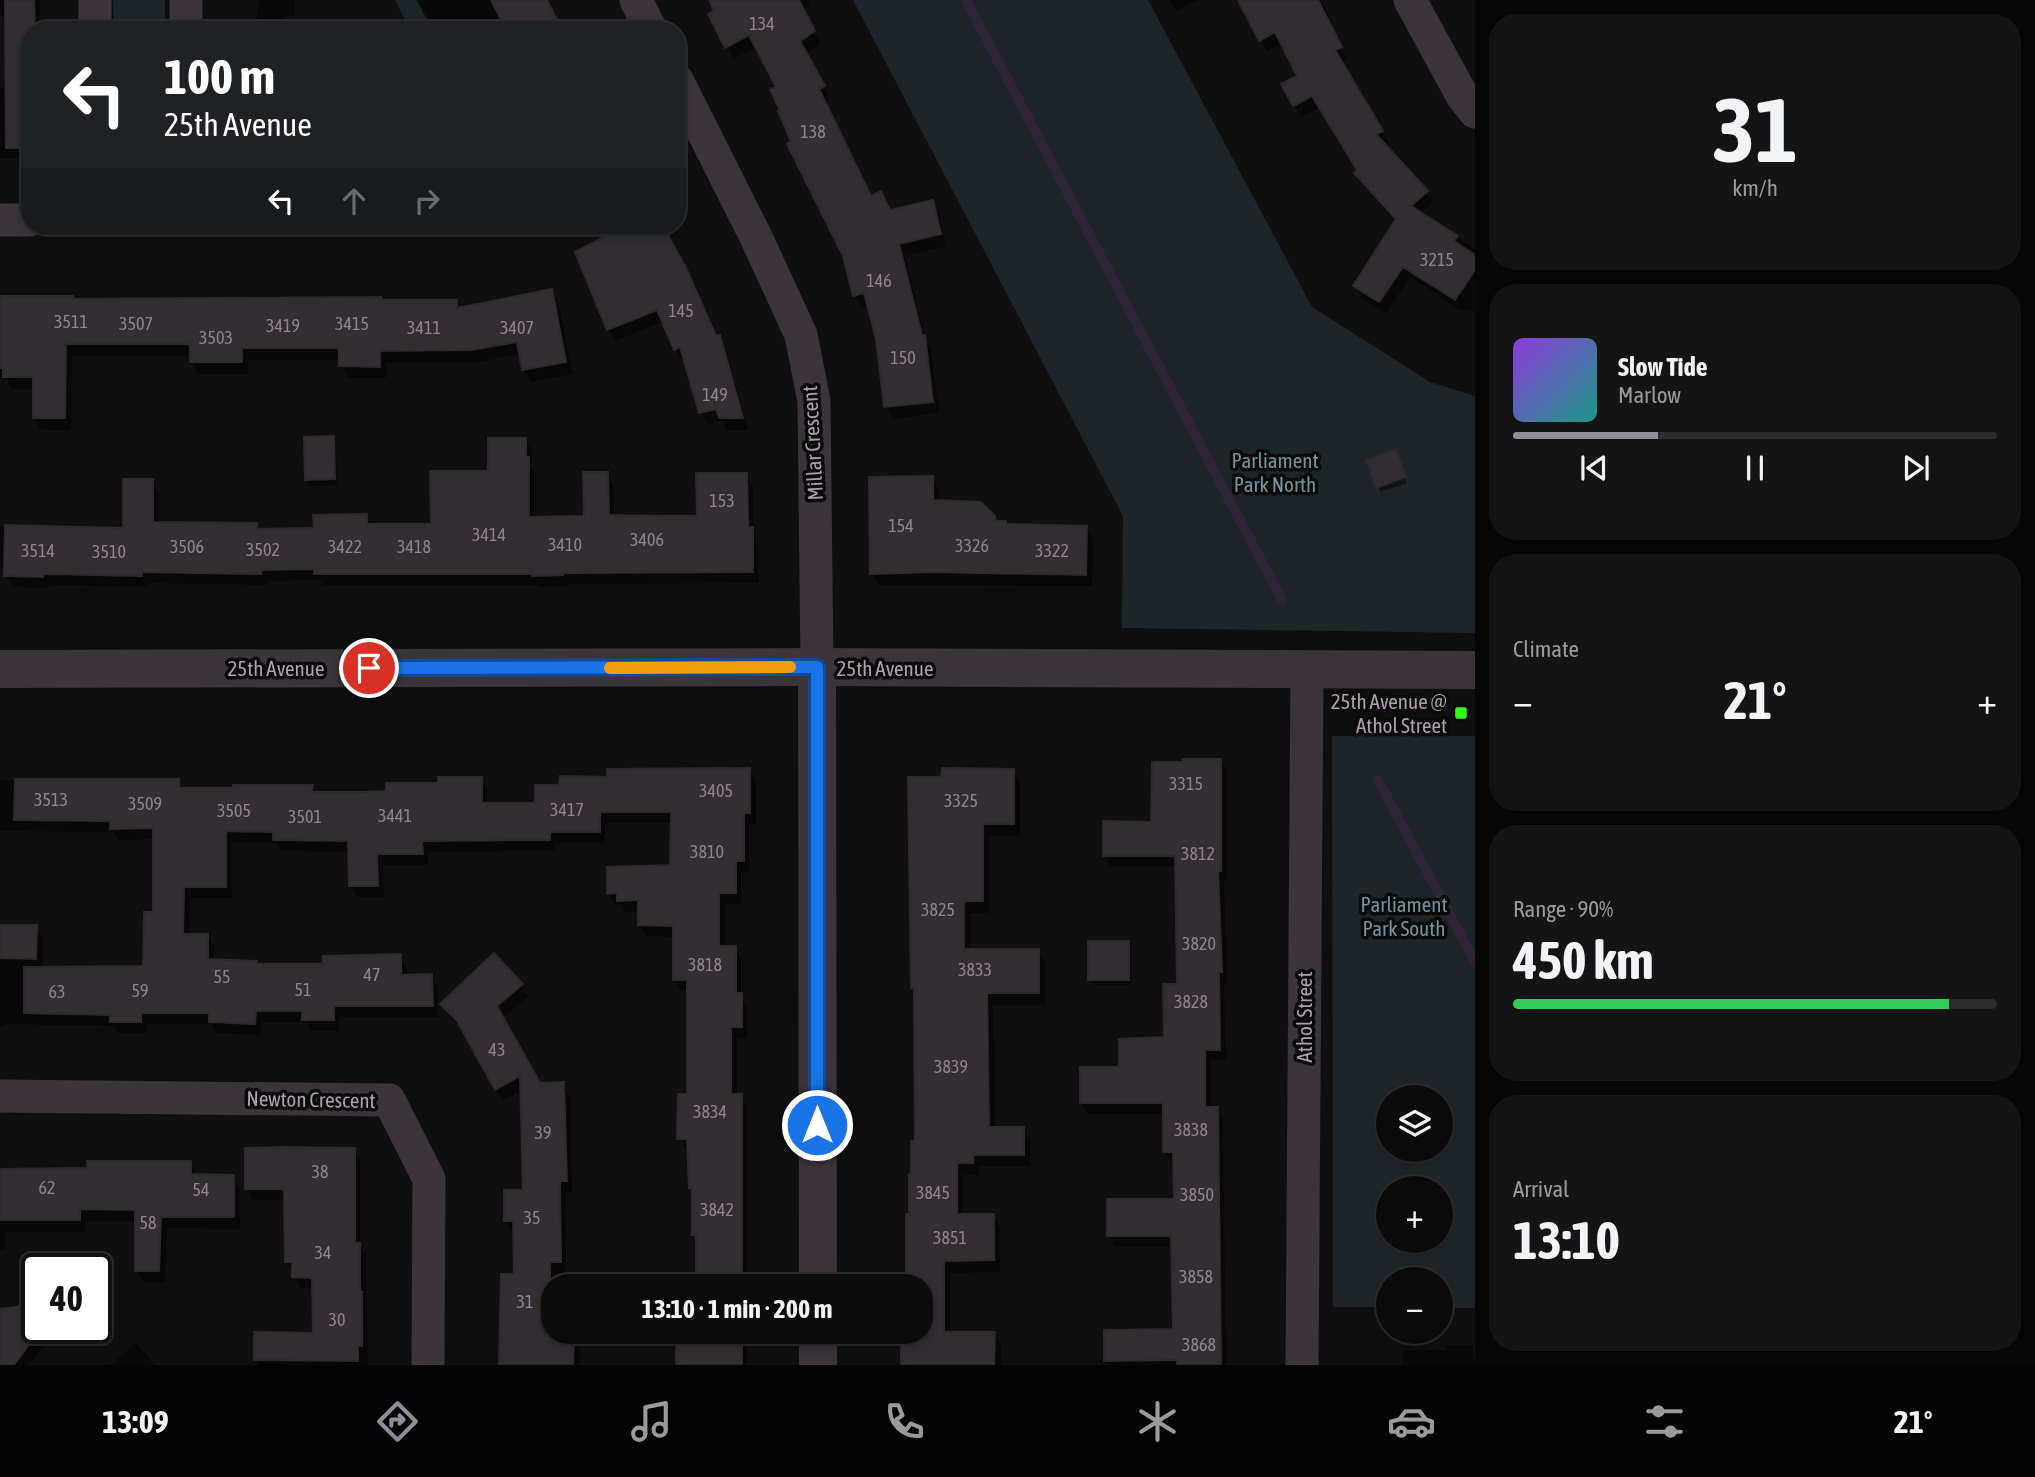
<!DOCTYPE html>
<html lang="en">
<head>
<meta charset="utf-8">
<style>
  :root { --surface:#0c0b0c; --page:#151415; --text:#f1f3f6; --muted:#9a9b9d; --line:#2c2b2d; --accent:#8c9099 }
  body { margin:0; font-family:"Asap Condensed",sans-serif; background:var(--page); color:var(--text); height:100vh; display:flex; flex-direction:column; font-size:26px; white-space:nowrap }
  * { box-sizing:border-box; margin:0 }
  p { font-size:23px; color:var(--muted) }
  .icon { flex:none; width:38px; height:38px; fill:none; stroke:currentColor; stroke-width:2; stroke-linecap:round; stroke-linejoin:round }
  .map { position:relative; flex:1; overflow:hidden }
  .sheet { display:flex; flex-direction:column; gap:14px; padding:14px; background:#070607; width:560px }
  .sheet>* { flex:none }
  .guide { position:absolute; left:21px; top:21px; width:665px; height:214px; border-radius:28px; box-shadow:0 4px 10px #0003,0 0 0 2px var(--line); background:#202124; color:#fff; overflow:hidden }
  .buttons { position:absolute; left:1376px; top:1085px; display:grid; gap:14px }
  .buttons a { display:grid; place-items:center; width:77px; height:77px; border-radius:50%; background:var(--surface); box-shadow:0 4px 10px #0003,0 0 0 2px var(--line); font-size:35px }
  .speed { position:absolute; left:21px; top:1253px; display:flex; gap:14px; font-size:35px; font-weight:700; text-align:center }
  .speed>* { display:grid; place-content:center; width:91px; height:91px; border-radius:50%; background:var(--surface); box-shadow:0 4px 10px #0003,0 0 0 2px var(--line); line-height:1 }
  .speed .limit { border:4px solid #111; border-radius:10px; background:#fff; color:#111 }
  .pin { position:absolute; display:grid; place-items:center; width:60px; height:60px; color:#fff; margin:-30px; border:4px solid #fff; border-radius:50%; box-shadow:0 2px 7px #0007 }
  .me { position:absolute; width:77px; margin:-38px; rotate:0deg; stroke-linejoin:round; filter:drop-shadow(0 0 5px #0008) }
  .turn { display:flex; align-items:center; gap:24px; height:147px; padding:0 28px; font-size:32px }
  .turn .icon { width:91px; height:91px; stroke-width:2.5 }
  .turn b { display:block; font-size:49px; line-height:60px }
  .lanes { display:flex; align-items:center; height:66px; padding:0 28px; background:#0003; justify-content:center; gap:35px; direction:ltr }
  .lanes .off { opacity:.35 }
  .big { font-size:52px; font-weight:700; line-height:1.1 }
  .sheet .tile { flex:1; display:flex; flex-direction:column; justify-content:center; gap:10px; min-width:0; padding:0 24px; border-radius:28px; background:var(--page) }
  .sheet .dial { align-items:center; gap:0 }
  .dial b { font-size:91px; line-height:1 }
  .song { display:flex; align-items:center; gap:21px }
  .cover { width:84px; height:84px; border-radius:10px; background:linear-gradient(135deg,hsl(270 70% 55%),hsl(170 70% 35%)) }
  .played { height:7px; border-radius:4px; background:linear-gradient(90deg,var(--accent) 30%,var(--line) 30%) }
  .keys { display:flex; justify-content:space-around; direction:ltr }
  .heat { display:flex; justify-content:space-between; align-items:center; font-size:38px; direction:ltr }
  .charge { height:10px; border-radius:5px; background:linear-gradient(90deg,#34c759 90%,var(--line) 0) }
  .trip { position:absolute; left:541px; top:1274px; width:392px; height:70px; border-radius:28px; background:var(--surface); box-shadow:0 4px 10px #0003,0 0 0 2px var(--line); font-weight:700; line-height:70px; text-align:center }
  .menu { display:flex; height:112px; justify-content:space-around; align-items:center; background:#050405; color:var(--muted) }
  .menu .icon { width:49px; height:49px }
  .menu .current { color:var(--accent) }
  .menu b { font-size:32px; color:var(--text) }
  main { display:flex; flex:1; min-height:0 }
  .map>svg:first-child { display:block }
  .green { fill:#1e2528; fill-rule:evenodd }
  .shadow { fill:#0007 }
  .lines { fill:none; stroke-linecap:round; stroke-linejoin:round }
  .stream { stroke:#2f2435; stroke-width:10 }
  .building { fill:#332e32; stroke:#2d292c; stroke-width:2 }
  .minor { stroke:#3b343a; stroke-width:33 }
  .tertiary { stroke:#3b343a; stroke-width:38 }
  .route-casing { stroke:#114b97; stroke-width:18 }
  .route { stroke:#1a73e8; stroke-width:12 }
  .slow { stroke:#f59e0b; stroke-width:12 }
  .poi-dot { fill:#32ff18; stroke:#0b0a0b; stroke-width:2.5 }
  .labels { text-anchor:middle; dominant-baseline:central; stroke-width:7; stroke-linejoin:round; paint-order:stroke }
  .number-label { font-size:18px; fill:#928293 }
  .street-label { font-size:21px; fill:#b19eb3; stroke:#0b0a0b }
  .park-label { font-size:21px; fill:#7394a1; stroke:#0b0a0b }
  .poi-label { font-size:21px; fill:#b19eb3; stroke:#0b0a0b; text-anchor:end }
</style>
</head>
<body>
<main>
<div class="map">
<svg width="1475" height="1365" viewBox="0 0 1475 1365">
  <rect width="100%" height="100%" fill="#100f10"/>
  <g class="green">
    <polygon points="113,0 165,0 165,30 114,30"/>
    <polygon points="395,0 416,0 432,30 410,30"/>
    <polygon points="853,0 1148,0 1312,307 1430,382 1475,396 1475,633 1122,628 1123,516"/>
    <path d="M1332,736H1475V1308H1440V1279H1388V1307H1333ZM1388,1097H1440V1150H1388ZM1388,1188H1440V1241H1388Z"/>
  </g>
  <g class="shadow">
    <polygon points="0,0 40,0 40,29 46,30 30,30 30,158 0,158 0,87 6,88 7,16 0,16"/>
    <polygon points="258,0 295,0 295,16 284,16 284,30 239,30 239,28 257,28"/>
    <polygon points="418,0 544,0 561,30 436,30"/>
    <polygon points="711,0 806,0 810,6 803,10 820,43 806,54 830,99 824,101 871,198 890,211 932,202 939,214 946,246 905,256 925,338 931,349 939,413 893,419 886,407 878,339 869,305 861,307 855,295 845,255 783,111 778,88 757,46 734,59 710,15 717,12"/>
    <polygon points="1170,0 1198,0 1176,11"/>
    <polygon points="1244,0 1321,0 1331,19 1327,21 1347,59 1340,63 1388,143 1384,145 1426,192 1433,203 1421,215 1475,249 1475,312 1464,309 1462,311 1410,277 1386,313 1362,298 1355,286 1397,222 1363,185 1356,173 1359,171 1321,107 1301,117 1284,84 1300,76 1283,43 1267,51"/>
    <polygon points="629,226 662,226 693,284 716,338 719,337 726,349 748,430 727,430 722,420 708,424 701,413 686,359 682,360 676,349 664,321 615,341 577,253"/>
    <polygon points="552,291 559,303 572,374 531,382 524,370 521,354 478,362 386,363 386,378 348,378 341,366 341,360 248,360 248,374 198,374 192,361 192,356 72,356 71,430 41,430 34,418 35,389 12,389 7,379 0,379 0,298 74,301 456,302 460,309"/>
    <polygon points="333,438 336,444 337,485 310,486 307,480 306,439"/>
    <polygon points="525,439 532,451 531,466 534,471 534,518 585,518 607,474 614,486 614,517 698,517 746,474 753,486 753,532 758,540 759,583 569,584 569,586 540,587 539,585 323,585 320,580 267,581 267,585 148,583 148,587 49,585 49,588 13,587 6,576 6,567 0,567 0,527 125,530 152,481 159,493 159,524 256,525 259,530 315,530 366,516 372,526 432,526"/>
    <polygon points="1398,457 1407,483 1381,492 1378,487"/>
    <polygon points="932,478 939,490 939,502 994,517 997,523 1005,523 1007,526 1086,528 1093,540 1092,586 879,585 872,573"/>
    <polygon points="1220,761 1227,772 1226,881 1224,881 1227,983 1224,983 1226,1060 1210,1061 1210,1108 1217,1108 1223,1119 1226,1365 1108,1365 1106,1360 1174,1330 1173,1246 1115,1247 1109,1236 1109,1200 1176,1200 1175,1163 1171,1163 1165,1152 1165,1114 1088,1114 1082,1103 1121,1068 1166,1039 1179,986 1177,867 1111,867 1105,856 1153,823"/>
    <polygon points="749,769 756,781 756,824 749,824 749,872 741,872 741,904 725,904 725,947 735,947 741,959 741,997 747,1006 747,1038 737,1038 737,1096 741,1096 747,1107 747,1286 698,1286 698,1241 694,1234 693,1192 691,1188 689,1150 686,1150 679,1139 689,1096 689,991 681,991 675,980 675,937 646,936 639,925 640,911 625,912 621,904 615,905 609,893 672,867 672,823 605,823 605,843 555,843 555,851 428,852 428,865 383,865 384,897 357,897 351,886 350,852 281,851 277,843 232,842 232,898 190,898 189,936 207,936 214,947 213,961 256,962 258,966 325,966 400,956 407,968 407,976 431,976 438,987 438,1017 339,1017 339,1031 311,1031 306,1022 261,1022 261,1035 217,1033 212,1024 146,1024 146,1033 118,1033 114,1026 5,1024 5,1026 0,1026 0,925 36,927 43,939 42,969 145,968 155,914 155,839 119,840 114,832 0,831 0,780 178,781 183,789 312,787 316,794 362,794 481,779 487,790 487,805 537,805 561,787 609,779"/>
    <polygon points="1013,770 1020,783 1020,836 989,836 989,913 970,913 970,951 1038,951 1045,963 1045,1005 993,1005 995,1129 1023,1129 1030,1141 1030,1166 979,1166 979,1175 963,1175 963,1216 993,1216 1000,1228 1000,1272 950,1273 950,1334 994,1334 1001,1346 1001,1365 903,1365 903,1332 920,1332 920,1286 907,1286 907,1216 911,1216 916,1143 916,993 913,988 943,779"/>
    <polygon points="1128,943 1131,948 1131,985 1093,985 1090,980"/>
    <polygon points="494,956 521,986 528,997 502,1018 539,1085 563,1084 570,1096 572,1192 566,1192 566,1273 555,1273 555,1286 553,1286 553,1332 556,1332 556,1338 573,1338 580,1350 579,1365 501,1365 515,1275 515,1233 512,1233 506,1221 524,1191 522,1090 503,1100 465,1033 448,1015 442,1004"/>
    <polygon points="354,1150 360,1161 360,1246 366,1256 368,1365 259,1365 256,1360 314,1335 314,1288 300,1288 287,1261 286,1200 253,1200 247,1189"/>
    <polygon points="190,1163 198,1176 233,1177 240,1189 240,1229 167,1228 165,1283 144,1283 137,1271 137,1221 86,1221 86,1232 6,1232 6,1250 0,1250 0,1171 89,1169"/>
    <polygon points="34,1306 37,1311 37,1328 42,1328 45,1344 29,1365 0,1365 0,1311"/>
    <polygon points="686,1332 747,1332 747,1365 678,1365"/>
    <polygon points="136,1343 155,1365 110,1365"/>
    <polygon points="1446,1345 1473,1345 1475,1365 1403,1365 1403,1350 1446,1350"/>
  </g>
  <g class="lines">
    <g class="stream">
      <polyline points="966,0 1282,600"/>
      <polyline points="1378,780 1475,962"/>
    </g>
  </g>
  <g class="building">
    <polygon points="5,0 34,0 35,30 30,30 30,148 6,148"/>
    <polygon points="491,0 547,0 562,30 506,30"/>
    <polygon points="709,0 799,0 815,31 800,41 825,86 819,89 871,196 881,191 890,210 933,200 941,234 899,244 922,335 925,335 933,402 884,407 876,339 864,293 853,296 843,256 787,144 791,141 778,111 780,110 770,90 776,87 749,35 725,48 708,14 714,11"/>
    <polygon points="1238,0 1318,0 1342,47 1335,50 1383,131 1376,134 1428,191 1411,206 1458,236 1454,241 1475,255 1475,270 1455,300 1403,267 1379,302 1353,286 1396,219 1354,173 1357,170 1312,96 1293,106 1281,84 1297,76 1275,32 1259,41"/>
    <polygon points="625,226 663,226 687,270 716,336 720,335 743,418 719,418 716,409 699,413 680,347 674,350 657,310 607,330 575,252"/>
    <polygon points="552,289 566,362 522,370 517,342 470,350 380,351 380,367 339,366 339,348 242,348 242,362 190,362 190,344 66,344 65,418 33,418 33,377 3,377 3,368 0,368 0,296 73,296 73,299 381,297 381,300 457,300 457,308"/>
    <polygon points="334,436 335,479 305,480 304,437"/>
    <polygon points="488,438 526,438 526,457 529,457 529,517 584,516 583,472 608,472 609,515 659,516 697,516 696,473 747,473 748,527 753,527 753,572 563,573 563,575 532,576 532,574 314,574 314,569 261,570 261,574 142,572 142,576 43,574 43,577 4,576 5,525 123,528 123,479 153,479 153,522 257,523 257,529 314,528 313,515 367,514 367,524 431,524 430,471 488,471"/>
    <polygon points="1396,449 1406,477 1376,488 1366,460"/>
    <polygon points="933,476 933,500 981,502 995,516 995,521 1006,521 1006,524 1087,526 1086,575 934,572 870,574 869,477"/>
    <polygon points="1183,759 1221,759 1221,871 1218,871 1222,972 1219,972 1220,1050 1205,1050 1205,1107 1218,1107 1221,1365 1177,1365 1177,1360 1104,1361 1104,1330 1173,1329 1171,1236 1107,1236 1107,1199 1174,1199 1173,1152 1163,1152 1163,1103 1080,1103 1080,1067 1119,1067 1119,1039 1164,1037 1163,984 1177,984 1175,856 1103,856 1103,821 1151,822 1152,762 1183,762"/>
    <polygon points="750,768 750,813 744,813 744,861 736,861 736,893 719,893 719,946 736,946 736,993 742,993 742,1027 731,1027 731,1094 742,1094 742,1286 696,1286 696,1235 692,1235 692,1188 689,1188 687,1139 677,1139 678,1094 687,1094 687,980 673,980 673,926 638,925 638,900 617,901 617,893 607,894 607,867 670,865 671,812 600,812 600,832 550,832 550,840 422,841 423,854 377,854 378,886 349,886 348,841 273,840 273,832 226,831 226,887 184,887 183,934 208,934 208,959 257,961 257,964 323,964 323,956 401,954 401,975 432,974 433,1006 334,1006 334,1020 302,1020 302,1011 256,1011 255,1024 209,1022 209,1013 141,1013 141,1022 110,1022 110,1015 24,1013 24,967 143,966 144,912 153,912 153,828 110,829 110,821 14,820 15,779 179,779 180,788 233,788 233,785 313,785 312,792 362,792 386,791 386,783 438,783 438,777 482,777 482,803 535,803 535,785 559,785 560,776 607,777 607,769"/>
    <polygon points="942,768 1014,769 1014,824 983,824 983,901 964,901 964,949 1039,949 1039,993 987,993 989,1127 1024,1127 1024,1155 973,1155 973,1163 957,1163 957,1214 994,1214 994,1260 944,1261 944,1332 995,1332 994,1365 901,1365 901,1332 920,1332 920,1286 906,1286 906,1214 909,1214 909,1174 911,1174 911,1141 915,1141 914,988 911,988 908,777 941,777"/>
    <polygon points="0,925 37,925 36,959 0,958"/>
    <rect x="1088" y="941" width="41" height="39"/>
    <polygon points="494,953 523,984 497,1006 540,1083 564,1082 567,1181 560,1181 561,1262 550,1262 550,1336 574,1336 573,1365 499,1365 501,1274 514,1274 513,1221 504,1221 504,1190 523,1190 520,1076 495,1090 457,1021 440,1004"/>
    <polygon points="281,1147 355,1148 355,1243 360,1243 360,1292 362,1292 362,1346 358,1346 358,1361 254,1360 254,1332 313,1333 312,1278 292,1277 292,1262 285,1262 284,1189 245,1189 245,1148"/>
    <polygon points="87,1161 191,1161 191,1174 234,1175 234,1217 161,1217 159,1271 135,1271 135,1210 80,1209 80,1220 0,1220 0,1169 87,1168"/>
    <polygon points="24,1306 35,1306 37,1328 39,1331 14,1365 0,1365 0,1309"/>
    <rect x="676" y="1334" width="66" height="31"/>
  </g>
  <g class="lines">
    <g class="minor">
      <polyline points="95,0 95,30"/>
      <polyline points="186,0 186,30"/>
      <polyline points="636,0 651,30"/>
      <polyline points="1410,0 1463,97 1475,112"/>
      <polyline points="677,80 756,237 801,335 814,401 817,667"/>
      <polyline points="0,220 30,220"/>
      <polyline points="0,1096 389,1100 429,1179 428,1365"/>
      <polyline points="1302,1365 1307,669"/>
    </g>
    <g class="tertiary">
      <polyline points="817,667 818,1286"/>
      <polyline points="0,669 817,667 1475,670"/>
      <polyline points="818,1332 818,1365"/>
    </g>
  </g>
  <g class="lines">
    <defs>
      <polyline id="route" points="369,668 817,667 817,1125"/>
    </defs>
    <use href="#route" class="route-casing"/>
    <use href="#route" class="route"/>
    <polyline class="slow" points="610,668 790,667"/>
  </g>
  <rect class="poi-dot" x="1454" y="706" width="14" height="14" rx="3.5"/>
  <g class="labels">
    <g class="number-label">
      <text x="762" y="23">134</text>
      <text x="813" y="131">138</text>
      <text x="1437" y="259">3215</text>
      <text x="879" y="280">146</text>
      <text x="681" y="310">145</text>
      <text x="71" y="321">3511</text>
      <text x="136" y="323">3507</text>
      <text x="352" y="323">3415</text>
      <text x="283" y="325">3419</text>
      <text x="424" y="327">3411</text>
      <text x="517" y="327">3407</text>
      <text x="216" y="337">3503</text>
      <text x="903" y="357">150</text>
      <text x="715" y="394">149</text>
      <text x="722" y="500">153</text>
      <text x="901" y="525">154</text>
      <text x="489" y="534">3414</text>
      <text x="647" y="539">3406</text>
      <text x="565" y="544">3410</text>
      <text x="972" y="545">3326</text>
      <text x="187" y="546">3506</text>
      <text x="345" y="546">3422</text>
      <text x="414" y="546">3418</text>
      <text x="263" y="549">3502</text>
      <text x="38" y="550">3514</text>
      <text x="1052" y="550">3322</text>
      <text x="109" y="551">3510</text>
      <text x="1186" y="783">3315</text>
      <text x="716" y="790">3405</text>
      <text x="51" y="799">3513</text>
      <text x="961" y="800">3325</text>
      <text x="145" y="803">3509</text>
      <text x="567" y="809">3417</text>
      <text x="234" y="810">3505</text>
      <text x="395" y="815">3441</text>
      <text x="305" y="816">3501</text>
      <text x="707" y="851">3810</text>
      <text x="1198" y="853">3812</text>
      <text x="938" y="909">3825</text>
      <text x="1199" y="943">3820</text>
      <text x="705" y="964">3818</text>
      <text x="975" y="969">3833</text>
      <text x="372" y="974">47</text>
      <text x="222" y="976">55</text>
      <text x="303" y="989">51</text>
      <text x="140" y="990">59</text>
      <text x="57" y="991">63</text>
      <text x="1191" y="1001">3828</text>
      <text x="497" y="1049">43</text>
      <text x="951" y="1066">3839</text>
      <text x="710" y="1111">3834</text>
      <text x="1191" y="1129">3838</text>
      <text x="543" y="1132">39</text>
      <text x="320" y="1171">38</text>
      <text x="47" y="1187">62</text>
      <text x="201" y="1189">54</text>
      <text x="933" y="1192">3845</text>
      <text x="1197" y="1194">3850</text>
      <text x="717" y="1209">3842</text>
      <text x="532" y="1217">35</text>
      <text x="148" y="1222">58</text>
      <text x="950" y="1237">3851</text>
      <text x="323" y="1252">34</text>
      <text x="1196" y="1276">3858</text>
      <text x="525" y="1301">31</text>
      <text x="337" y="1319">30</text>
      <text x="1199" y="1344">3868</text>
    </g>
    <g class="street-label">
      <text transform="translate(812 443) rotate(-93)">Millar Crescent</text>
      <text x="276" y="668">25th Avenue</text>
      <text x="885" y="668">25th Avenue</text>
      <text transform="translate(1304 1017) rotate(-90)">Athol Street</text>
      <text transform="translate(311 1099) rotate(1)">Newton Crescent</text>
    </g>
    <g class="park-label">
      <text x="1275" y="460">Parliament<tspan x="1275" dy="24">Park North</tspan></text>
      <text x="1404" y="904">Parliament<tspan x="1404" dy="24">Park South</tspan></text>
    </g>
    <g class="poi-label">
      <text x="1447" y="701">25th Avenue @<tspan x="1447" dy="24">Athol Street</tspan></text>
    </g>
  </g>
</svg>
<div class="buttons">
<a><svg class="icon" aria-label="layers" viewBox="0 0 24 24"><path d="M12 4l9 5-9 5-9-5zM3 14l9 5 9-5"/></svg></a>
<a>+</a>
<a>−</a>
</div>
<div class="speed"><div class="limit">40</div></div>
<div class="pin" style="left:369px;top:668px;background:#d93025"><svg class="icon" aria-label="arrive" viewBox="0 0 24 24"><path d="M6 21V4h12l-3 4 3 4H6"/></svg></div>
<svg class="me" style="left:817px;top:1125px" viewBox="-20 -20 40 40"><circle r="17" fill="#1a73e8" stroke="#fff" stroke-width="3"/><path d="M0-11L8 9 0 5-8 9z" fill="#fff"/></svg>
<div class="trip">13:10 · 1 min · 200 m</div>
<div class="guide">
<div class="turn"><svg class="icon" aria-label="left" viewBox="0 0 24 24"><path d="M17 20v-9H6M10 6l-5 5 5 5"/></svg><div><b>100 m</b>25th Avenue</div></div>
<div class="lanes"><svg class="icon" aria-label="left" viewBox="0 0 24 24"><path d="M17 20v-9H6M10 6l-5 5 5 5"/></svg><svg class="icon off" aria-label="ahead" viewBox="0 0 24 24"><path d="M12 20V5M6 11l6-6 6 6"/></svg><svg class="icon off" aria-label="right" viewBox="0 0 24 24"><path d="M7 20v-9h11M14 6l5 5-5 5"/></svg></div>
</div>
</div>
<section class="sheet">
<div class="tile dial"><b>31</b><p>km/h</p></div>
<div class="tile">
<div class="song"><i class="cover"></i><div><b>Slow Tide</b><p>Marlow</p></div></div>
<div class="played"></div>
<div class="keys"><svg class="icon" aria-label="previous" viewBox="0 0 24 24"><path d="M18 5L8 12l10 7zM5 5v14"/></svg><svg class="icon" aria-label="pause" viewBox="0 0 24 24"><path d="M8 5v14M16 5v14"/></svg><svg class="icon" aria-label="next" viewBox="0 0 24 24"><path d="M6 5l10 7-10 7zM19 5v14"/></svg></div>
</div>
<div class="tile"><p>Climate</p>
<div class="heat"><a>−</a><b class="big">21°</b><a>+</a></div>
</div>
<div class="tile"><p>Range · 90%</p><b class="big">450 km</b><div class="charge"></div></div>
<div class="tile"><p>Arrival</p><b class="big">13:10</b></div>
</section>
</main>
<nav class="menu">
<b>13:09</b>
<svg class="icon current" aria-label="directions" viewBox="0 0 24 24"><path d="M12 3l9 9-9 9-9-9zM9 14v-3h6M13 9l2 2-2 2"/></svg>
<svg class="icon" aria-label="music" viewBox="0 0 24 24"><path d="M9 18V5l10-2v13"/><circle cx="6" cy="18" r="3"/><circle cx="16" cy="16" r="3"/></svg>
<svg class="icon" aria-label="phone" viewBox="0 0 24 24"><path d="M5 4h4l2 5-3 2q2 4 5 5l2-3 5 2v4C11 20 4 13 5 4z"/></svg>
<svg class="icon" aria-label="climate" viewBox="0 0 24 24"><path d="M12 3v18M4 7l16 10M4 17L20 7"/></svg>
<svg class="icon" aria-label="car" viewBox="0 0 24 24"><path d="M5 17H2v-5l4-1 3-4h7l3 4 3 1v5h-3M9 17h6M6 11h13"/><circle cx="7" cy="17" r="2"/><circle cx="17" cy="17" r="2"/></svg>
<svg class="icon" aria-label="filters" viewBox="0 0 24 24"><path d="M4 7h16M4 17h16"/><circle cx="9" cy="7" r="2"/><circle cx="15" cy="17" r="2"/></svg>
<b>21°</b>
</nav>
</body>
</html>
